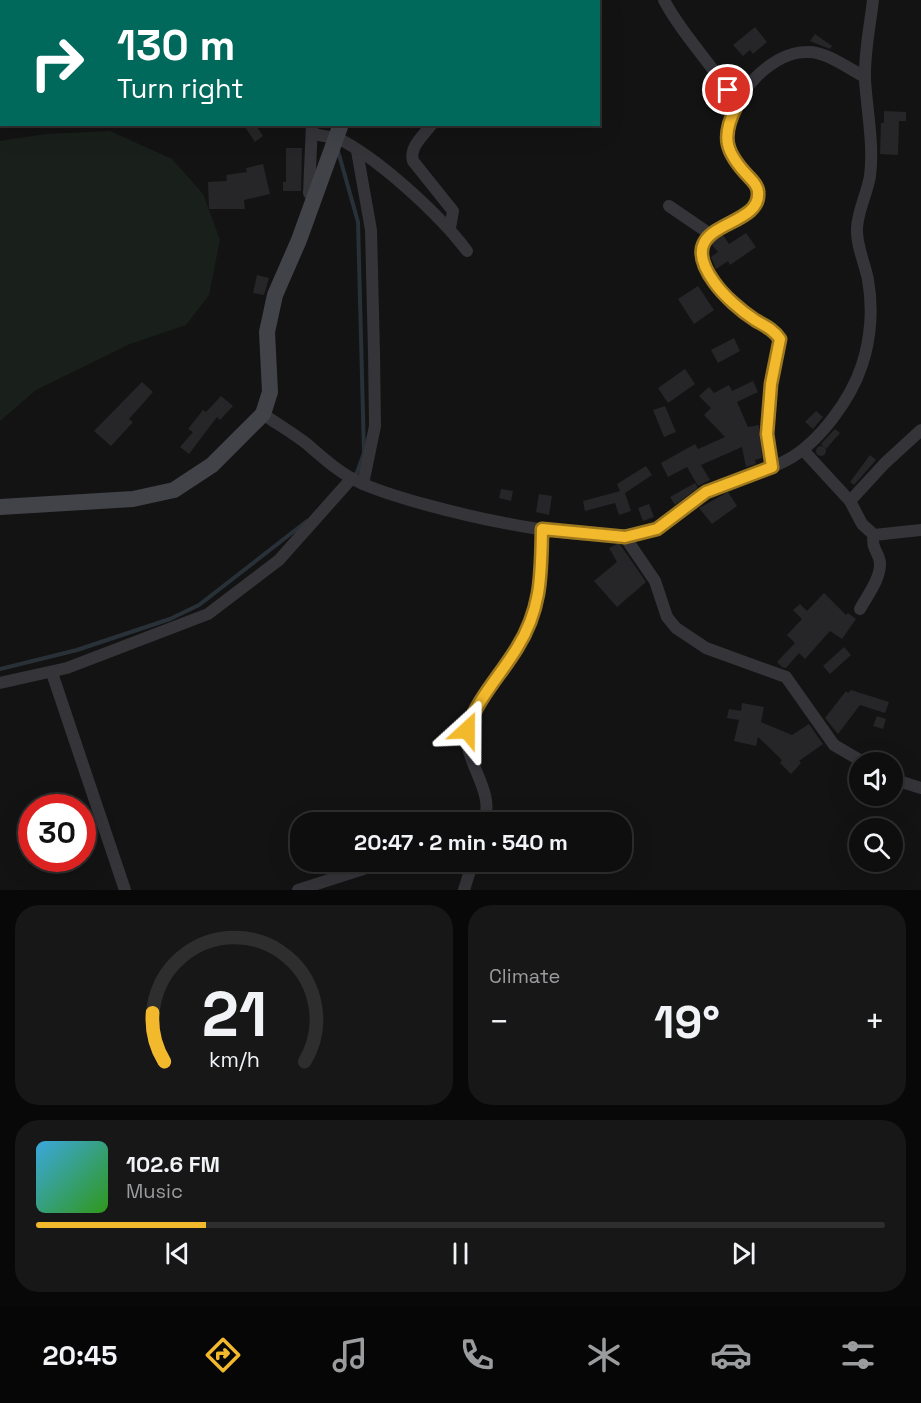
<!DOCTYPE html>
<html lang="en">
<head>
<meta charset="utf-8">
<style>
  :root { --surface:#0e0e0f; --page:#171718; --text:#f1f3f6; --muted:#9b9c9e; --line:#2e2e2f; --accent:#f3b92c }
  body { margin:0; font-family:"Space Grotesk",sans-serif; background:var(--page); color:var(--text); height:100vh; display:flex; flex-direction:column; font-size:22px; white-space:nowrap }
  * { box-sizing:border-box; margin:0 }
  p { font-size:20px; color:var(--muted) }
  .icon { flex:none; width:33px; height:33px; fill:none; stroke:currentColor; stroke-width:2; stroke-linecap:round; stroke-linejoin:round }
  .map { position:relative; height:890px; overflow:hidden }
  .details { display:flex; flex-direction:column; gap:15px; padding:15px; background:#080808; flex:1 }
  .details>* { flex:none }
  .hud { position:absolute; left:0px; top:0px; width:600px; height:126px; box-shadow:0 6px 24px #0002,0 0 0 2px var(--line); background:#00695c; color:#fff; overflow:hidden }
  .buttons { position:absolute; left:849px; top:752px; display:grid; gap:12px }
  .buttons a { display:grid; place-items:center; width:54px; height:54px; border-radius:50%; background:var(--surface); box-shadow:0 6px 24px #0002,0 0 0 2px var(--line); font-size:30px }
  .speed { position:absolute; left:18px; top:794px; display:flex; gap:12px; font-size:30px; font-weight:700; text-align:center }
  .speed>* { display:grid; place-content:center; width:78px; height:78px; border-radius:50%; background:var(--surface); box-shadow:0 6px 24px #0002,0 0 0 2px var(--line); line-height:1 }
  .speed .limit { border:9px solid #d22; background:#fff; color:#111 }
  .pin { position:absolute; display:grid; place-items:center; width:51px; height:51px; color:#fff; margin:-26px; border:3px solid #fff; border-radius:50%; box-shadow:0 2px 6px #0007 }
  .me { position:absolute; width:66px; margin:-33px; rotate:24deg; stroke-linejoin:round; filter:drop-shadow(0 0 4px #0008) }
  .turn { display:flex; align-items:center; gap:21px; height:126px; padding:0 18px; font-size:27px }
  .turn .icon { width:78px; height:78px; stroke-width:2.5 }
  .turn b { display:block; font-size:42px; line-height:51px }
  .big { font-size:45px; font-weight:700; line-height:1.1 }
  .details .card { flex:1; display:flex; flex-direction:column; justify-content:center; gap:9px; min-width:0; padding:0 21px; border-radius:24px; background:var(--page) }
  .details .dial { align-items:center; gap:0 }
  .dial svg { height:156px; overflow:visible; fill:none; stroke:var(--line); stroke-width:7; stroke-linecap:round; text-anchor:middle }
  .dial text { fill:var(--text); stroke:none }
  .song { display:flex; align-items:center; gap:18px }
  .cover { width:72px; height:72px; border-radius:9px; background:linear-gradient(135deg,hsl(200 70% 55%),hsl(110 70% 35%)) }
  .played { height:6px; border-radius:3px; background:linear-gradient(90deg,var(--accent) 20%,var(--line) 20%) }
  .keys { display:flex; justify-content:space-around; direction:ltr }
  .heat { display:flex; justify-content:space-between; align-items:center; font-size:33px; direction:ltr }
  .details .tiles { flex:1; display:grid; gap:15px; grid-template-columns:1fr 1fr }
  .card:last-child { grid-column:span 2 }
  .trip { position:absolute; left:290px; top:812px; width:342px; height:60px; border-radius:24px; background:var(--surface); box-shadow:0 6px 24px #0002,0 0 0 2px var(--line); font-weight:700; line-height:60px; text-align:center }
  .menu { display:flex; height:96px; justify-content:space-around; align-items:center; background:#060606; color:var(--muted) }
  .menu .icon { width:42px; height:42px }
  .menu .on { color:var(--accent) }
  .menu b { font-size:27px; color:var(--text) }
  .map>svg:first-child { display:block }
  .green { fill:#191f1a }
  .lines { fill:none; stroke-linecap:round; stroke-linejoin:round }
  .stream { stroke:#293138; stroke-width:4 }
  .building { fill:#262628 }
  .street { stroke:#343439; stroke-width:12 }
  .secondary { stroke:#424349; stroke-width:16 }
  .route-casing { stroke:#9e781d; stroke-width:15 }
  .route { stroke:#f3b92c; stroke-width:10 }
</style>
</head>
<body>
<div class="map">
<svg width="921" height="890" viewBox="0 0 921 890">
  <rect width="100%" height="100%" fill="#131314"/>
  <g class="green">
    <polygon points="0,0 192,0 2,2 1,53"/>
    <polygon points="110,131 172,159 203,194 220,240 209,295 186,325 130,344 36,390 0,421 0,141 45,134"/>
  </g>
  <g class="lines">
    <g class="stream">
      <polyline points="305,0 305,2"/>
      <polyline points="338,151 358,222 364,453 355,478"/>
      <polyline points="0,669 77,650 170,619 199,605 307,521"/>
    </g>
  </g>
  <g class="building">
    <polygon points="755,27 767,42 753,54 750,50 743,56 733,45"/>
    <polygon points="815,34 832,46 830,49 810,41"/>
    <polygon points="884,111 906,112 906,121 899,121 898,155 880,154 881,123 884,123"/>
    <polygon points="243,124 255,124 263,136 255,142"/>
    <polygon points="286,148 302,148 301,191 283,191 283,182 286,182"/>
    <polygon points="263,164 270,194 244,200 245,209 209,209 208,182 227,181 226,175 247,172 246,168"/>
    <polygon points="746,233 756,247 730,265 728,261 716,269 711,257 718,252 712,245 714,242 723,235 729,244"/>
    <polygon points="257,275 269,278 264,295 253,293"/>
    <polygon points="698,286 714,310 694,324 678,299"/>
    <polygon points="734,338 740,351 718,363 711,350"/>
    <polygon points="685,369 695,384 668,403 658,388"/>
    <polygon points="753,381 758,392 737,402 748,427 759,425 762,458 755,460 756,464 746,467 742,447 701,465 710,480 698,486 687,467 668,477 661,463 695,444 698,449 725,437 704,415 711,408 699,396 709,387 714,393 729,385 732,391"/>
    <polygon points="142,382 153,392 129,419 133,422 111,446 94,431"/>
    <polygon points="221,396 233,406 220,420 217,417 189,454 180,447 193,432 188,429 203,410 206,412"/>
    <polygon points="665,406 676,432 664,437 653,410"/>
    <polygon points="816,411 823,417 813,429 805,422"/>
    <polygon points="835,429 840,433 826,449 821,444"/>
    <circle cx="821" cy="451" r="5"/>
    <polygon points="870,455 876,460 854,485 850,482"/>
    <polygon points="646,466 652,475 625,493 631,511 619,515 615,503 585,511 583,501 620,491 617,484"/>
    <polygon points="695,483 698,488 675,505 670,497"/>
    <polygon points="501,489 513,491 511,501 499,498"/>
    <polygon points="728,492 737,506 712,524 699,508"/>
    <polygon points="539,494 552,496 549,515 536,512"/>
    <polygon points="649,504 654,517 643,521 638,508"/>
    <polygon points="619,543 646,582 617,607 594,581 617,562 609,548"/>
    <polygon points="824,593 846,615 848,613 856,619 842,639 830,631 805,659 799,653 786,668 782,667 777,662 795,643 787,635 802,619 793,610 800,604 807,611"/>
    <polygon points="844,647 851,655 830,674 823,666"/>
    <polygon points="851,690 889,702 885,713 860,705 838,734 825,718 846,691 848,693"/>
    <polygon points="742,703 764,707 761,722 792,735 809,724 823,744 799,761 801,763 791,774 780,763 782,760 758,737 756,746 734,741 739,720 727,718 729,709 741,711"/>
    <polygon points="877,716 886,719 883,729 873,726"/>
  </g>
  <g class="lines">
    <g class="street">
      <polyline points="243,0 246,2"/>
      <polyline points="314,0 314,2"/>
      <path d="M664,0C684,39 717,67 736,107"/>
      <polyline points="270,2 270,0"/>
      <polyline points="527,2 528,0"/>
      <polyline points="312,124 309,193 313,199"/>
      <path d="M432,124C423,136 409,147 413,161L453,211L450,228"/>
      <path d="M313,134C323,136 336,137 345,142C384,164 440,215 467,251"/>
      <polyline points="357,151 371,230 374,353 375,426 363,484"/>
      <polyline points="669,206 710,234"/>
      <path d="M263,414C277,424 293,433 307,444C324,459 342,475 363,484C419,508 602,552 656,529C678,519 695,495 722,485C744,476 767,471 787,460C819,443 851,399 862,365C871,338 873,307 868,280C865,263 856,246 857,228C858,210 867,194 870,176C874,145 867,111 865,80C864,54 870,26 873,0"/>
      <polyline points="803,450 850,501 862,524 874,535 921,530"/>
      <path d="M772,467L767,434L771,384L780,339C773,329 765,326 755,320C734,307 709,282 703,258C695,222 749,226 757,198C763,179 722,160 727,130C732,96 770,52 807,52C826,51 849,69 865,77"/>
      <polyline points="850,501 885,463 921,430"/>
      <polyline points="625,537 655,581 667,617 676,628 706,648 786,677 834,745 863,762"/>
      <path d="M860,609C867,596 881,578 880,563C879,552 870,547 874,535"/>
      <polyline points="52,673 125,890"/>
      <polyline points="0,683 67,668 208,614 279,560 352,478"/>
      <polyline points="892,779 921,788"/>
      <path d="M484,822C496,790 462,761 467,729C471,702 503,672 518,648C542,608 541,574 542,529"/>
      <polyline points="298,890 388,861"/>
      <polyline points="464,890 473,861"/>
    </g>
    <g class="secondary">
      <polyline points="429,2 430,0"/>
      <polyline points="0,507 133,499 174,490 212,465 263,414 270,392 267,332 275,295 299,240 341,124"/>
    </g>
  </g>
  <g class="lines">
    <defs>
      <path id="route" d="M467,730C477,699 500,676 517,648C542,608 541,574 542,529L625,537L657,529L706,492L772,467L767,434L771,384L780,339C773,329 765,326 755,320C741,311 724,296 714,282C669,219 762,231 758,192C758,186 752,180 749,177C725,152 721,137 736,107L728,90"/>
    </defs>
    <use href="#route" class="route-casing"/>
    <use href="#route" class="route"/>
  </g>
</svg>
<div class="buttons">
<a><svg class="icon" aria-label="sound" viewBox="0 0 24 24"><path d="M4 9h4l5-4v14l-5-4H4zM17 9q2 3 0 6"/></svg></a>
<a><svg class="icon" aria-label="search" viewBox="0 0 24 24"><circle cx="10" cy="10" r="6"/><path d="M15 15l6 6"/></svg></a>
</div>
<div class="speed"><div class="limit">30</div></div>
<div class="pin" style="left:728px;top:90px;background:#d93025"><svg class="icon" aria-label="arrive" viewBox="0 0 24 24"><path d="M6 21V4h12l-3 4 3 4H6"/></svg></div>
<svg class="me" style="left:467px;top:730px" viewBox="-20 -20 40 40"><path d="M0-17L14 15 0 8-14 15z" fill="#f3b92c" stroke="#fff" stroke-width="4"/></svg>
<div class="trip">20:47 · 2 min · 540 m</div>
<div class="hud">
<div class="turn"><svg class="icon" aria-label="right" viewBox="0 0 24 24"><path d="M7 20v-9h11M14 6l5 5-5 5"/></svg><div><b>130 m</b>Turn right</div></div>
</div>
</div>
<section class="details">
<div class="tiles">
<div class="card dial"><svg viewBox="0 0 100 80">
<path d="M14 69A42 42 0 1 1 86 69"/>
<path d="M14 69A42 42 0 0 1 8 44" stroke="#f3b92c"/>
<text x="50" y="56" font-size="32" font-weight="700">21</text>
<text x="50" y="72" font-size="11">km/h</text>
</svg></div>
<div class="card"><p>Climate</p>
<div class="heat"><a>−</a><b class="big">19°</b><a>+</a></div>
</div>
<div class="card">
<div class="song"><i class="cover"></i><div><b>102.6 FM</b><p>Music</p></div></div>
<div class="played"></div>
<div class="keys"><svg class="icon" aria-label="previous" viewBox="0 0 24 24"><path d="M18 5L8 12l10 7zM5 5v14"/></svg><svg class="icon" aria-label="pause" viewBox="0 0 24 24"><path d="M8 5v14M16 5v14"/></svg><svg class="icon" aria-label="next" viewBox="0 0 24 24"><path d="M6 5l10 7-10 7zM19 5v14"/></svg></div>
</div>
</div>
</section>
<nav class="menu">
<b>20:45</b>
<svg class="icon on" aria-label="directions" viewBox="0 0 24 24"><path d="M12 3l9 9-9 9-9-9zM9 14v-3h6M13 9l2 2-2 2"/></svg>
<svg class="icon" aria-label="music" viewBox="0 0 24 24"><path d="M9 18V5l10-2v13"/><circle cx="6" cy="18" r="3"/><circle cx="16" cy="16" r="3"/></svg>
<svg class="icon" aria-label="phone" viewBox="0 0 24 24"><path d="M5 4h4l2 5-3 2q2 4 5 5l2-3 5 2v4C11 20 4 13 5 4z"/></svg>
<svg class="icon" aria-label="climate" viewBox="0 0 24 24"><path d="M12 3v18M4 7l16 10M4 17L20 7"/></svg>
<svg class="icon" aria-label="car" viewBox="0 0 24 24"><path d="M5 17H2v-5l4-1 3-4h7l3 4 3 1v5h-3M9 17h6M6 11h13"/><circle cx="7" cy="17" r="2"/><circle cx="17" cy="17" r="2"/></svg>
<svg class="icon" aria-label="filters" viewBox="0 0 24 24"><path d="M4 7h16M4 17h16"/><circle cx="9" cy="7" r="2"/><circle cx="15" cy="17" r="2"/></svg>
</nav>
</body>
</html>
